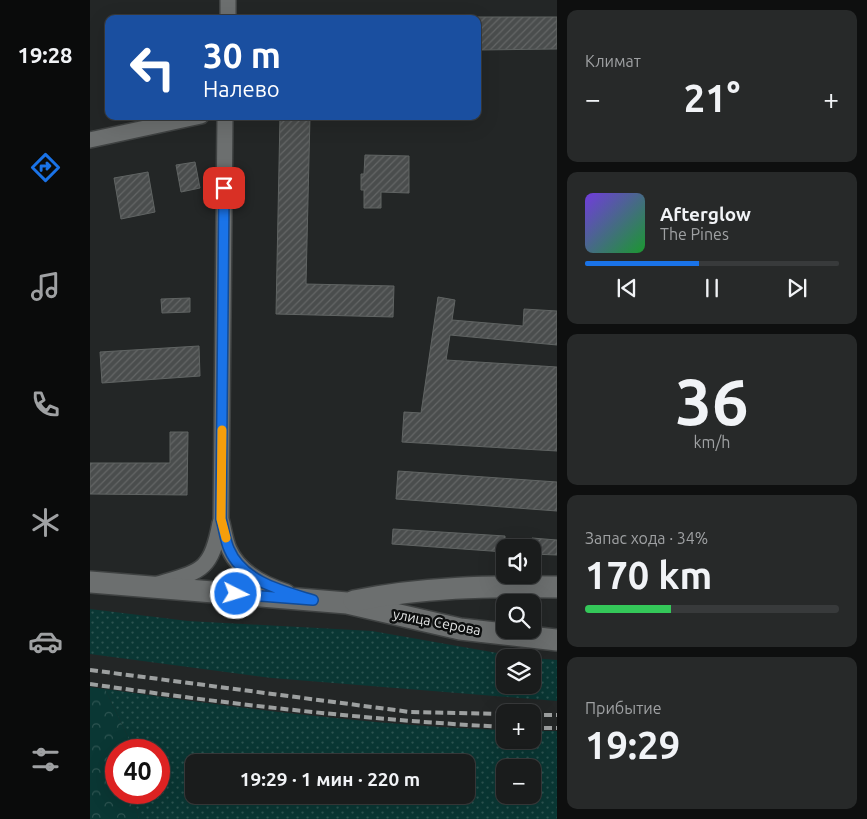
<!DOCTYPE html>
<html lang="ru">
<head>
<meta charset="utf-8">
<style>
  :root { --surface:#1a1c1c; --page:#272929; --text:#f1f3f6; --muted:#9fa1a3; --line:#383a3b; --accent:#1a73e8 }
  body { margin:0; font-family:Ubuntu,sans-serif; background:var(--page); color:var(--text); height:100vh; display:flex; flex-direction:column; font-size:19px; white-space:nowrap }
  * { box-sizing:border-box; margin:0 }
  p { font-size:16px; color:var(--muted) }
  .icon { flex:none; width:28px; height:28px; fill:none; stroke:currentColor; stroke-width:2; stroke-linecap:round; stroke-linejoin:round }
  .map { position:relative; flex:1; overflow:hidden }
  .side { display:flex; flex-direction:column; gap:10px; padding:10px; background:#0e0f0f; width:310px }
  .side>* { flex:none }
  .guide { position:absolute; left:15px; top:15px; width:376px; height:105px; border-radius:10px; box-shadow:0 5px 20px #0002,0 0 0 1px var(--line); background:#1a4fa0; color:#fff; overflow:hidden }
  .controls { position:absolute; left:406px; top:539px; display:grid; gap:10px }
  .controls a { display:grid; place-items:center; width:45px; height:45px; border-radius:10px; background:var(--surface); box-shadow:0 5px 20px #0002,0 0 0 1px var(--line); font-size:25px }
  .speed { position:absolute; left:15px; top:739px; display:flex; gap:10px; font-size:25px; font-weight:700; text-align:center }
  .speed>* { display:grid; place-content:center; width:65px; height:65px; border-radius:50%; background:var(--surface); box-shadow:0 5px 20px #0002,0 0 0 1px var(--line); line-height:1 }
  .speed .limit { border:8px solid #d22; background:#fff; color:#111 }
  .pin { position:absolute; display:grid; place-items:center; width:42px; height:42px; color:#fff; margin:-21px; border-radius:10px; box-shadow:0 2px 8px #0006 }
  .me { position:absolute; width:55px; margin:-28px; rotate:95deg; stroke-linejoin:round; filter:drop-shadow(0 0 4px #0008) }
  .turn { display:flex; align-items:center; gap:18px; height:105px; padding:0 15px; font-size:22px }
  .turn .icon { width:65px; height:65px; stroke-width:2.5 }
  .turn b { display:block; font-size:35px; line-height:42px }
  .big { font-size:38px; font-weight:600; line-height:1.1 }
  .side .widget { flex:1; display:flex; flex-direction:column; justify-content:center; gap:8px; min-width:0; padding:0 18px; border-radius:10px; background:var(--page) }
  .side .dial { align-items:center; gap:0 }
  .dial b { font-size:65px; line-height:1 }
  .song { display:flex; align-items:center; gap:15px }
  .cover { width:60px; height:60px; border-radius:8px; background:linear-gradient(135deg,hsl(260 70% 55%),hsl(130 70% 35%)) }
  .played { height:5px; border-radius:2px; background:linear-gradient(90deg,var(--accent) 45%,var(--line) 45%) }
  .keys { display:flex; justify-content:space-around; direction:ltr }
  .heat { display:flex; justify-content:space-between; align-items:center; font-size:28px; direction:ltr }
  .charge { height:8px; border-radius:4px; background:linear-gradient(90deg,#34c759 34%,var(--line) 0) }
  .trip { position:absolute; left:95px; top:754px; width:290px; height:50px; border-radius:10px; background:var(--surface); box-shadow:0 5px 20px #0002,0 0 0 1px var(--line); font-weight:600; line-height:50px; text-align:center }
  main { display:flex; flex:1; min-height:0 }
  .dock { display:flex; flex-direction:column; width:90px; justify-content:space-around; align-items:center; background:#0a0b0b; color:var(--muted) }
  .dock .icon { width:35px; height:35px }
  .dock .current { color:var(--accent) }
  .dock b { font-size:22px; color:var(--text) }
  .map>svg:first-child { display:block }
  .green { fill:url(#green-dots); fill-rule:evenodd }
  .forest { fill:url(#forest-crowns) }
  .building { fill:url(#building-hatch); stroke:#606463 }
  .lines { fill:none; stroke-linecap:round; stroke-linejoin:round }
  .street-casing { stroke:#3f4242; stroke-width:18 }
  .secondary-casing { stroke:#3f4242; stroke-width:24 }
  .street { stroke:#6c6f6f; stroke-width:15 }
  .secondary { stroke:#6c6f6f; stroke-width:21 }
  .rail { stroke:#9da0a0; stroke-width:4; stroke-dasharray:8 4; stroke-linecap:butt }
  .route-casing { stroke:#114b97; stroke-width:12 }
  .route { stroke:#1a73e8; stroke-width:9 }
  .slow { stroke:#f59e0b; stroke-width:9 }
  .labels { text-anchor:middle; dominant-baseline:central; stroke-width:5; stroke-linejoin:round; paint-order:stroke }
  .street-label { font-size:14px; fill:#e0e2e2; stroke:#0d0f0f }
</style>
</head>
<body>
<main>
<nav class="dock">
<b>19:28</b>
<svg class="icon current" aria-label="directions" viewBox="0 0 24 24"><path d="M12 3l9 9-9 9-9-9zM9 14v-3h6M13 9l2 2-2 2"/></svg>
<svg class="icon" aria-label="music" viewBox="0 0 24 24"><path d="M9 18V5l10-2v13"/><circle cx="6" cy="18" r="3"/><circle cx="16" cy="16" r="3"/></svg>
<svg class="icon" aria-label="phone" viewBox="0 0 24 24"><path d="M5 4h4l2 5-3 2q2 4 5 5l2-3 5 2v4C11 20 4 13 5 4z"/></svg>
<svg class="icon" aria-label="climate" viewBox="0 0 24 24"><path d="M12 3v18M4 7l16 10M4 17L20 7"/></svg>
<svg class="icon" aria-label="car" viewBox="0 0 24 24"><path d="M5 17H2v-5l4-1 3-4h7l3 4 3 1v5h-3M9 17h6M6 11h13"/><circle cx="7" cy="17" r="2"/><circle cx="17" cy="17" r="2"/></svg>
<svg class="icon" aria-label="filters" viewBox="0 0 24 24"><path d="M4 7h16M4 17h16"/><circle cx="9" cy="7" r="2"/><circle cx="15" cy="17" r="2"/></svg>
</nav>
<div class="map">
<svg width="467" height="819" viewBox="0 0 467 819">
  <defs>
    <pattern id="green-dots" width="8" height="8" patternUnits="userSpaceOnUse" patternTransform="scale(1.25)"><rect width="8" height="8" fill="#0a3734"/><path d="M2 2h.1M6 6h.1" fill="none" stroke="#2d5451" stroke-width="1.8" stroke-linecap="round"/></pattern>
    <pattern id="forest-crowns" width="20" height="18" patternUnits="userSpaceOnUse" patternTransform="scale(1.25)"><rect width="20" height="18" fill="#0a3734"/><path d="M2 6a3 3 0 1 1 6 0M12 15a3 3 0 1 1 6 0" fill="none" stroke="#2d5451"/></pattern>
    <pattern id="building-hatch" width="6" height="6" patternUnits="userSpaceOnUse" patternTransform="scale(1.25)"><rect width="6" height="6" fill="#4a4d4d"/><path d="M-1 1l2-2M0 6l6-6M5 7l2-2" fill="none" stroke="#646666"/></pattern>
  </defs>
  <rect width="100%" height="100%" fill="#232626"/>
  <g class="green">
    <polygon points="0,609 98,621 282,631 430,657 415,658 415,685 442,685 443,658 467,660 467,701 182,678 0,654"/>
    <path d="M15,689C149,708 280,725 415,730V740H442L443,731H467V819H49L42,793L69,792V750H39L38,737ZM104,762H376V795H104ZM415,768H442V795H415Z"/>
  </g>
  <polygon class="forest" points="0,687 15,689 38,737 39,750 26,750 26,792 42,793 49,819 0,819"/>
  <g class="building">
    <polygon points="388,17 467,17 467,49 388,50"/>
    <polygon points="190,116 220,116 216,284 304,286 303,317 186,314"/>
    <polygon points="275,155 319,156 319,193 291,192 291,208 274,208 274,190 271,190 271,174 274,174"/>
    <polygon points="105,162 110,188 91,192 86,165"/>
    <polygon points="58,172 65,212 31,219 24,178"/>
    <polygon points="348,297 365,300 362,320 433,326 434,309 467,311 467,345 360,335 356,360 467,367 467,451 312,442 314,412 331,413"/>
    <polygon points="100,298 100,312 72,313 71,299"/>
    <polygon points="109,346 110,376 12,383 10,352"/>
    <polygon points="80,432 98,432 97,495 0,494 0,463 80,463"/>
    <polygon points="308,471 467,482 467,511 306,499"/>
    <polygon points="303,529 415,536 415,552 302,544"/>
    <polygon points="442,538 467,540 467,555 442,554"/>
  </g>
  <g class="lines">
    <defs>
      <g id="street">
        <polyline points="138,19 138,0"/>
        <path d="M135,116L131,519C134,529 135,540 139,549C149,572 175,585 197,592"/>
        <polyline points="0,140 111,116"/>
        <path d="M68,584C112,571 121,571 130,523"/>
      </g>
      <g id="secondary">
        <polyline points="0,582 257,603 370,629 467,640"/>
        <path d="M264,601C331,587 399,586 467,587"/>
      </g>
    </defs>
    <use href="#street" class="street-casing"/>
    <use href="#secondary" class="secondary-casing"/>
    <use href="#street" class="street"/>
    <use href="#secondary" class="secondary"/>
    <g class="rail">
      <polyline points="0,670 320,712 415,714"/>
      <path d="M0,684C138,704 276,720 415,727"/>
      <polyline points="442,715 467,715"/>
      <polyline points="442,728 467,728"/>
    </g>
  </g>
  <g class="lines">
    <defs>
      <path id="route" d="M134,188L131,519C134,529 135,540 139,549C153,582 193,591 223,600L146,594"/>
    </defs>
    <use href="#route" class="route-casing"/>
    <use href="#route" class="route"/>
    <polyline class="slow" points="132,430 131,519 136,538"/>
  </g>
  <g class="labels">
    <g class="street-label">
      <text transform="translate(347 622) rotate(11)">улица Серова</text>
    </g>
  </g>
</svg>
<div class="controls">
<a><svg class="icon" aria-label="sound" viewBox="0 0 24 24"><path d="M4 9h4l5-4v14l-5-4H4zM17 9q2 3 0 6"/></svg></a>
<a><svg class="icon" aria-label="search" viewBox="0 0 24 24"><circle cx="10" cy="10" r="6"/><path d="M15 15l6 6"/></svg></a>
<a><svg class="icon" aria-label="layers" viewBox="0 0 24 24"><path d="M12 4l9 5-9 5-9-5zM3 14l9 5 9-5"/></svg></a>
<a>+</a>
<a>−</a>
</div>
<div class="speed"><div class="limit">40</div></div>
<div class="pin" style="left:134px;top:188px;background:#d93025"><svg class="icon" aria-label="arrive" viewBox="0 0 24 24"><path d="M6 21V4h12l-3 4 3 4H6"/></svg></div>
<svg class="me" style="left:146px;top:594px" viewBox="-20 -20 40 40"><circle r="17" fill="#1a73e8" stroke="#fff" stroke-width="3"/><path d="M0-11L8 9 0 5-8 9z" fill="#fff"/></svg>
<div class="trip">19:29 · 1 мин · 220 m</div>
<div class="guide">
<div class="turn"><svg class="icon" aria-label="left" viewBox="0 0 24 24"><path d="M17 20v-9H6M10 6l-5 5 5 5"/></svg><div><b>30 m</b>Налево</div></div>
</div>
</div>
<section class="side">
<div class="widget"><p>Климат</p>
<div class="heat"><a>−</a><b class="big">21°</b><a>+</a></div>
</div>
<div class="widget">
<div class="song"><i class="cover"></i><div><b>Afterglow</b><p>The Pines</p></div></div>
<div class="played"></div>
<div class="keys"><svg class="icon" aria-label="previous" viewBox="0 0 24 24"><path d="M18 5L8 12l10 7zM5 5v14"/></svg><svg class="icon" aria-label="pause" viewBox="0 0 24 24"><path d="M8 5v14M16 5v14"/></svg><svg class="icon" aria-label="next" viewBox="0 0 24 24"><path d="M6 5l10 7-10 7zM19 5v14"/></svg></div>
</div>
<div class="widget dial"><b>36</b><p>km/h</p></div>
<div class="widget"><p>Запас хода · 34%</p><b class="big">170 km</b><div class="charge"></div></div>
<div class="widget"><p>Прибытие</p><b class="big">19:29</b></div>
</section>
</main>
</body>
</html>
